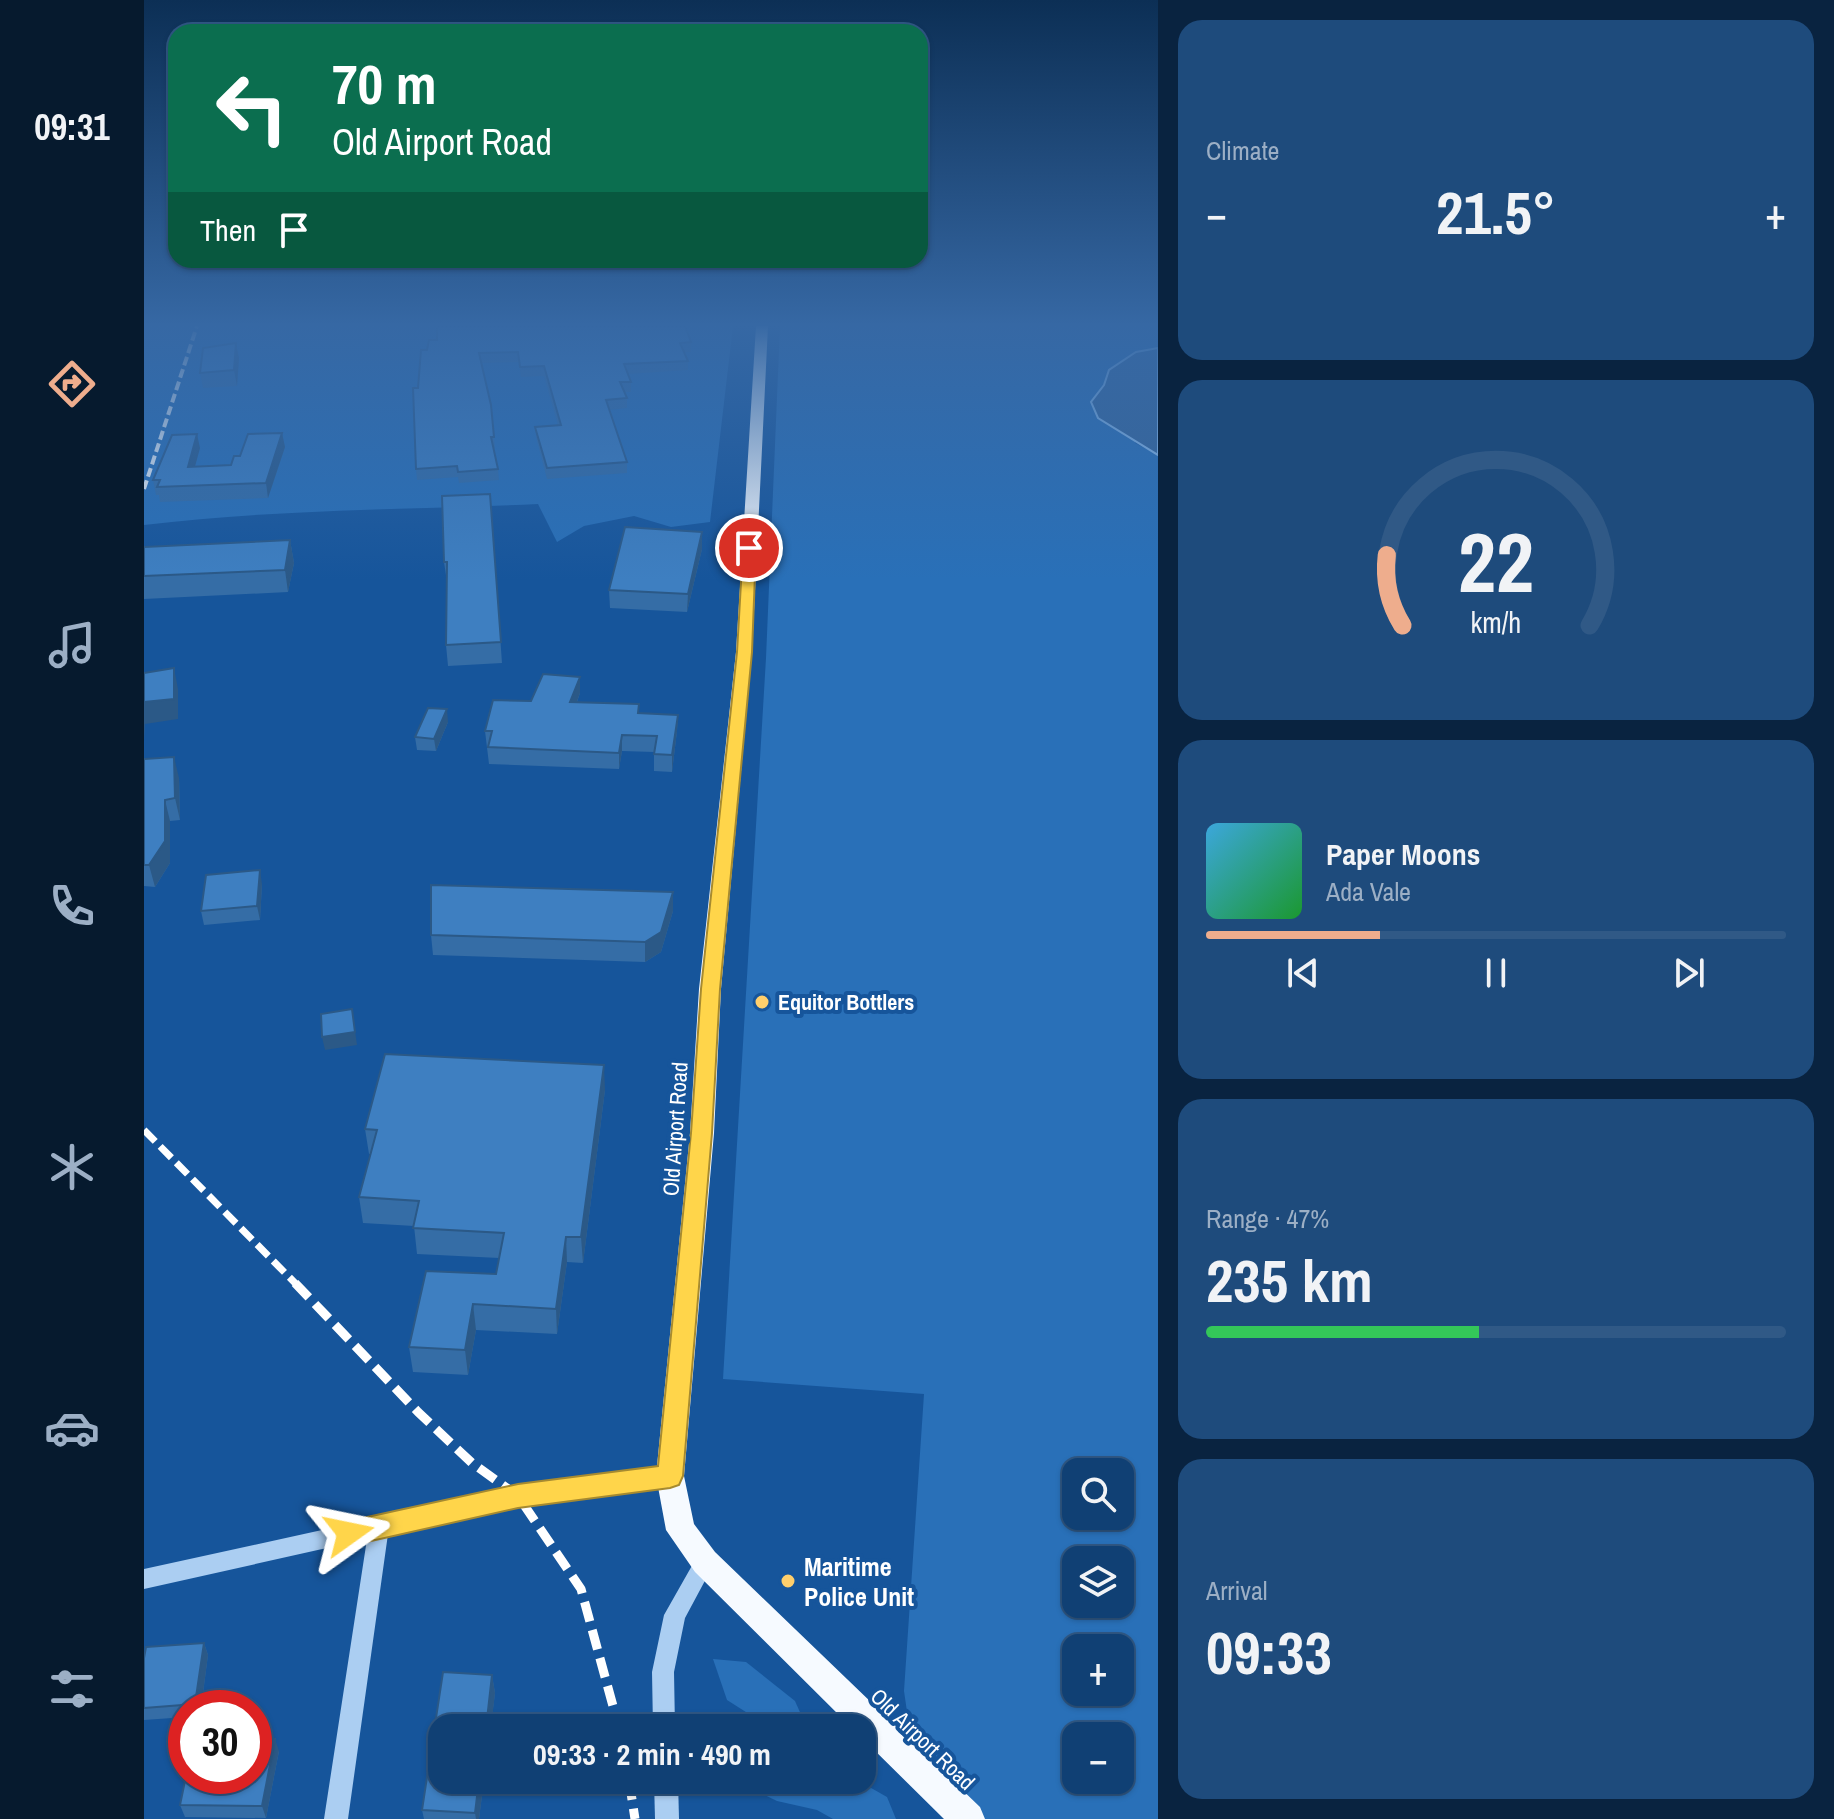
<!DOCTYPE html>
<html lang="en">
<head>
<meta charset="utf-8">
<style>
  :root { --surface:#104074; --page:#1e4b7c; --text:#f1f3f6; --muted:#9cafc5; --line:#305986; --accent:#eead8d }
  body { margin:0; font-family:"Archivo Narrow",sans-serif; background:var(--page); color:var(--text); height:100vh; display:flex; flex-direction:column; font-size:30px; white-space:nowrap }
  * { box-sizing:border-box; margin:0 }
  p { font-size:26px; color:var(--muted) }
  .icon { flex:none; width:44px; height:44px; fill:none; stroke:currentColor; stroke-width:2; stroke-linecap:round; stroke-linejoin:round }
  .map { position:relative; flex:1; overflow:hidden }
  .drawer { display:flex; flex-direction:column; gap:20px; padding:20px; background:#092340; width:676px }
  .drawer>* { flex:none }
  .top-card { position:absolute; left:24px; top:24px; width:760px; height:244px; border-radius:24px; box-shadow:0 2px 6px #0004,0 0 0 2px var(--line); background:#0b6e4f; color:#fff; overflow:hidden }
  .fabs { position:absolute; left:918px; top:1458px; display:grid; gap:16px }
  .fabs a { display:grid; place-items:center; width:72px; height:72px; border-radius:16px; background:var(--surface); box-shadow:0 2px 6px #0004,0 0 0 2px var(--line); font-size:40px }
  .speed { position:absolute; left:24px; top:1690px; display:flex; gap:16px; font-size:40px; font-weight:700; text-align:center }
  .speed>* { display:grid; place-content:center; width:104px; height:104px; border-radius:50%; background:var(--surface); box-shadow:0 2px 6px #0004,0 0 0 2px var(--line); line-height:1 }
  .speed .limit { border:12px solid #d22; background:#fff; color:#111 }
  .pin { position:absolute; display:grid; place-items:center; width:68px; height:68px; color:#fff; margin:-34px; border:4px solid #fff; border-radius:50%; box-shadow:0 2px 8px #0007 }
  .me { position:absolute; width:88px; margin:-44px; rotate:78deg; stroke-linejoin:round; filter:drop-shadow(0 0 6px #0008) }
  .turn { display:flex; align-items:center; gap:28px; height:168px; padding:0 32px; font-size:36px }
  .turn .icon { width:104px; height:104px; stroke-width:2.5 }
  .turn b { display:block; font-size:56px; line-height:68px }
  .then { display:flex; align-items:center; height:76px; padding:0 32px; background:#0003; gap:16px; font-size:30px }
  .big { font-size:60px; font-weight:700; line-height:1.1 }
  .drawer .widget { flex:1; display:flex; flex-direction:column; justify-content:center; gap:12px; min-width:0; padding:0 28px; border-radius:24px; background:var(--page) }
  .drawer .dial { align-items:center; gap:0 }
  .dial svg { height:208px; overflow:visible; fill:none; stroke:var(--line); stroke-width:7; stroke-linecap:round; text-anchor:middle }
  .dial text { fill:var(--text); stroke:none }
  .song { display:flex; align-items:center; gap:24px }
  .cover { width:96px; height:96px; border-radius:12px; background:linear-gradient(135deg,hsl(200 70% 55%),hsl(130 70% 35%)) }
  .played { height:8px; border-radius:4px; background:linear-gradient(90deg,var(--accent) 30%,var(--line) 30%) }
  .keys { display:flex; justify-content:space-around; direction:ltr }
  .heat { display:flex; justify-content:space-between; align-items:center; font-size:44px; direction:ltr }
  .charge { height:12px; border-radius:6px; background:linear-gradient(90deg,#34c759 47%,var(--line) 0) }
  .trip { position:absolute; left:284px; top:1714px; width:448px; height:80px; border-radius:24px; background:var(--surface); box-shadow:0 2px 6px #0004,0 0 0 2px var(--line); font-weight:700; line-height:80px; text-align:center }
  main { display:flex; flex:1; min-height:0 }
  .menu { display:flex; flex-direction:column; width:144px; justify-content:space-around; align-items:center; background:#061a2e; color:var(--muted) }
  .menu .icon { width:56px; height:56px }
  .menu .on { color:var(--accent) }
  .menu b { font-size:36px; color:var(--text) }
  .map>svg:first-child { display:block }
  .green { fill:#2970b8; fill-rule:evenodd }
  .water { fill:#376496; stroke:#9dcaf5; stroke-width:2 }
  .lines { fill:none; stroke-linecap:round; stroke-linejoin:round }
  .minor { fill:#abcef2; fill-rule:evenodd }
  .major { fill:#f6faff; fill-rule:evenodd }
  .rail-far2 { stroke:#fff; stroke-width:4; stroke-dasharray:9 4; stroke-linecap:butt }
  .rail-far1 { stroke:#fff; stroke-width:7; stroke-dasharray:16 7; stroke-linecap:butt }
  .rail { stroke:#fff; stroke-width:9; stroke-dasharray:20 9; stroke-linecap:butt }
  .wall { fill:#356da6 }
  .shaded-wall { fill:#2b5987 }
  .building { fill:#3e7fc1; stroke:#2b5987; stroke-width:2 }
  .route { fill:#ffd54a; stroke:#a68a30; stroke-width:2 }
  .poi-dot { fill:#ffcf6c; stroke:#16559b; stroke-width:3 }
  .labels { text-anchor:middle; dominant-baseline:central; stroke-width:8; stroke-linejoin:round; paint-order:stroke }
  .poi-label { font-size:22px; font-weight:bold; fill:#fff; stroke:#16559b; text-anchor:start }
  .street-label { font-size:22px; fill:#fff; stroke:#16559b }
  .near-poi-label { font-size:26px; font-weight:bold; fill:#fff; stroke:#16559b; text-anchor:start }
</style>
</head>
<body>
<main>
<nav class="menu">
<b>09:31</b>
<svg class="icon on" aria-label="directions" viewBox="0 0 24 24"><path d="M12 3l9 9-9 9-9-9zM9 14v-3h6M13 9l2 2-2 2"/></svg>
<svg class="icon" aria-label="music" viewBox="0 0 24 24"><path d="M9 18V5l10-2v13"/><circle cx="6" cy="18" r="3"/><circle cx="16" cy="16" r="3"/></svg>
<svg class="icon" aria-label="phone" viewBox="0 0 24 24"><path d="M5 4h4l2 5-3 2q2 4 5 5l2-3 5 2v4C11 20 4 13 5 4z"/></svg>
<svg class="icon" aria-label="climate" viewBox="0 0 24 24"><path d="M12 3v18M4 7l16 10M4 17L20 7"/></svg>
<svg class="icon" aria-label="car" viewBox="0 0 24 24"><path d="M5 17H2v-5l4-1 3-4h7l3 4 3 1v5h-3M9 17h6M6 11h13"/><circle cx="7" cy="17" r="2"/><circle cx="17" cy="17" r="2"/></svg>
<svg class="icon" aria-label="filters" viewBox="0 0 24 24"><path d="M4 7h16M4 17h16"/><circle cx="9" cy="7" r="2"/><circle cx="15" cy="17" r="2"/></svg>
</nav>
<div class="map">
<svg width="1014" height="1819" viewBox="0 0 1014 1819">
  <rect width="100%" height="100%" fill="#16559b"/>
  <g class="green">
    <path d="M0,326H589L566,522L527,527L490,516L440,526L413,542L394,504C262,510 131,509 0,525Z"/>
    <path d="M636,326H1014V348L992,352L991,443L1014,455V1819H824L771,1767L760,1691L780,1394L579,1379L622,658ZM932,1472H976V1516H932ZM932,1560H976V1604H932ZM932,1648H976V1692H932ZM932,1736H976V1780H932Z"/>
    <polygon points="569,1659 602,1662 651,1701 663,1728 627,1728 583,1700"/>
    <polygon points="589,1780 713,1780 743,1797 752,1819 689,1819 673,1810 633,1801"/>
  </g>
  <polygon class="water" points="1014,348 1014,455 954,418 947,402 960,385 965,370 992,352"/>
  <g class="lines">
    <g class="minor">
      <polygon points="526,1467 533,1470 536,1476 533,1482 526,1485 374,1505 244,1534 204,1819 180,1819 223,1539 0,1589 0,1569 374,1487"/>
      <polygon points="561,1552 568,1555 571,1562 541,1618 530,1672 531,1728 509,1728 508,1672 520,1615 554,1555"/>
      <polygon points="510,1780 534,1780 535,1819 511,1819"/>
    </g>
    <polygon class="major" points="612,326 624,326 608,652 577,989 570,1133 540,1476 550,1524 571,1552 836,1807 841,1819 800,1819 718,1738 718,1728 708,1728 551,1572 522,1530 512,1476 546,1133 555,989 592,652"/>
    <polyline class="rail-far2" points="0,489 53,326"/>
    <polyline class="rail-far1" points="0,1130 153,1285"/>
    <g class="rail">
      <polyline points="151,1283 274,1412 328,1463 374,1496 437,1589 475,1728"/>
      <polyline points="485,1780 491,1819"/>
    </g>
  </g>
  <g class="wall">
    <polygon points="293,340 547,342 547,352 540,352 544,361 544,370 484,374 487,382 487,392 480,392 483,398 483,408 465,410 483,462 483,473 403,479 392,437 391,427 414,425 400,376 377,377 375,362 337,363 347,405 351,448 349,448 354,469 355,480 315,483 314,477 273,480 272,469 274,388 283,350"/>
    <polygon points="95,358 93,386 59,388 56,373"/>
    <polygon points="138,433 141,447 124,498 16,502 15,495 12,495 9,480 56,448 51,466 87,465 96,456"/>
    <polygon points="346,494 358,663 304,666 302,645 303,582 300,562"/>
    <polygon points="146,540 150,563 144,592 0,599 0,547"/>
    <polygon points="558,549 543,612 466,608 465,590"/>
    <polygon points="436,693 433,702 495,704 495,713 534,715 533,731 528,772 510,771 510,752 478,751 475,769 345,764 341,731 387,701"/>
    <polygon points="304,722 292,751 273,750 271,737"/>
    <polygon points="0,760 35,778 36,820 26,821 26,863 11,887 0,886"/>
    <polygon points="118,884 116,920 60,925 57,911"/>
    <polygon points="529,911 517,952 501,962 289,955 287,935"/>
    <polygon points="461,1090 439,1263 423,1262 413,1334 332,1330 324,1375 269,1372 265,1347 352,1274 355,1258 273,1254 270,1226 219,1223 215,1197 227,1154 225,1154 221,1129"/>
    <polygon points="60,1643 64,1655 57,1708 42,1708 42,1717 0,1720 0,1658"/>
    <polygon points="348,1675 351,1693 335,1819 280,1819 278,1810"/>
    <polygon points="135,1751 122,1818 41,1817 36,1805"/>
  </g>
  <g class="shaded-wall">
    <polygon points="92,343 95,358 93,386 90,370"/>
    <polygon points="138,433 141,447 124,498 122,483"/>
    <polygon points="53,434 56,448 47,481 44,467"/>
    <polygon points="558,532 558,549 543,612 544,594"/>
    <polygon points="146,540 150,563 144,592 141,570"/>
    <polygon points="30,668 34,689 34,719 1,724 0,741 0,702"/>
    <polygon points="436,677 436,693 427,718 426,702"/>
    <polygon points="303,709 304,722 292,751 290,739"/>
    <polygon points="534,715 533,731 528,772 528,755"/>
    <polygon points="478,735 478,751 475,769 475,753"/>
    <polygon points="30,757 35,778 36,820 31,798"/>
    <polygon points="21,800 26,821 26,863 11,887 5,865"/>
    <polygon points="116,870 118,884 116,920 113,906"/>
    <polygon points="529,892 529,911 517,952 501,962 501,942"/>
    <polygon points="208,1009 213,1045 181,1050 178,1037"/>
    <polygon points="460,1065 461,1090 439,1263 437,1237"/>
    <polygon points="422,1237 423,1262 413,1334 412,1309"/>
    <polygon points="329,1304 332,1330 324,1375 321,1350"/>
    <polygon points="60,1643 64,1655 57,1708 53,1708 51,1704"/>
    <polygon points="348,1675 351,1693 347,1728 342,1728"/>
    <polygon points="131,1739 135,1751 122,1818 118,1806"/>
    <polygon points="335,1780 340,1780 335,1819 332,1819 331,1813"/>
  </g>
  <g class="building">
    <polygon points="293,326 541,326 547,342 536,343 544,361 480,364 487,382 476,382 483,398 462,400 483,462 403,468 391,427 417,425 400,366 376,367 374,352 335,353 347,405 350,437 347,437 354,469 314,472 313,466 272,469 269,388 274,388 277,350 283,350 285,340 293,340"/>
    <polygon points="92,343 90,370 56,373 59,348"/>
    <polygon points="138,433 122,483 13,487 16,480 9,480 28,435 53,434 44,467 87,465 90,456 96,456 104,434"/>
    <polygon points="346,494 357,642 302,645 303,562 300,562 298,496"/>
    <polygon points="481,527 558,532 544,594 465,590"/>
    <polygon points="146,540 141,570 0,576 0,547"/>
    <polygon points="30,668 30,699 0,702 0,673"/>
    <polygon points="399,674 436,677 426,702 495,704 494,713 534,715 528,755 510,754 513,736 478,735 475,753 344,747 348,731 341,731 349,700 387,701"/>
    <polygon points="284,708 303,709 290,739 271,737"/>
    <polygon points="30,757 31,798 21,800 21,841 5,865 0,865 0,759"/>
    <polygon points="116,870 113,906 57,911 62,875"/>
    <polygon points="287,885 529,892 517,932 501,942 287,935"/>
    <polygon points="208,1009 211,1032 178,1037 177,1014"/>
    <polygon points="241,1054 460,1065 437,1237 422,1237 412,1309 329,1304 321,1350 265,1347 282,1271 352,1274 360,1233 269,1228 275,1201 215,1197 233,1130 221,1129"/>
    <polygon points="60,1643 51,1704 0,1708 0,1658 2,1647"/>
    <polygon points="299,1672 348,1675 342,1728 298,1728 298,1780 335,1780 331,1813 278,1810"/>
    <polygon points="110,1739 131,1739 118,1806 36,1805 42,1776 110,1776"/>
  </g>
  <linearGradient id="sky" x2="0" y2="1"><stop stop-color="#0c2f55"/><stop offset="0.56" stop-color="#3668a4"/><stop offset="1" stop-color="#3668a4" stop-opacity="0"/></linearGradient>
  <rect width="1014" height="580" fill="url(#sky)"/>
  <polygon class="route" points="605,544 612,548 608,652 576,989 568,1133 539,1476 535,1485 526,1488 374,1508 205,1546 196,1542 192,1533 196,1525 205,1521 374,1484 514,1466 547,1133 557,989 593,652 599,548"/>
  <g class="poi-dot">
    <circle cx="618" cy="1002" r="8"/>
    <circle cx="644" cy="1581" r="8"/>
  </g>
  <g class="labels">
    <g class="poi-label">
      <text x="634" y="1002">Equitor Bottlers</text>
    </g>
    <g class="street-label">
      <text transform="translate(531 1129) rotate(-86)">Old Airport Road</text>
      <text transform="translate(779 1739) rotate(44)">Old Airport Road</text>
    </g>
    <g class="near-poi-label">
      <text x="660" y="1566">Maritime<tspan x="660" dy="30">Police Unit</tspan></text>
    </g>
  </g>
</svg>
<div class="fabs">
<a><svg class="icon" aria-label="search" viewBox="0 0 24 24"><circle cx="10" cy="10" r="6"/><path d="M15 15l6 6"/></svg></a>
<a><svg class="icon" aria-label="layers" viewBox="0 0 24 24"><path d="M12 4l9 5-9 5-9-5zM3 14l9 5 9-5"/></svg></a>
<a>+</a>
<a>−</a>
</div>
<div class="speed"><div class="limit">30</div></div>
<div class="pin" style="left:605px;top:548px;background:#d93025"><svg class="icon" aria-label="arrive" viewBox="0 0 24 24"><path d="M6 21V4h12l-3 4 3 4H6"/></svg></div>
<svg class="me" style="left:205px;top:1533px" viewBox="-20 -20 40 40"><path d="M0-17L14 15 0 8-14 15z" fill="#ffd54a" stroke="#fff" stroke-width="4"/></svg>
<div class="trip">09:33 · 2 min · 490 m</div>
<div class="top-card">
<div class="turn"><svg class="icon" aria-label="left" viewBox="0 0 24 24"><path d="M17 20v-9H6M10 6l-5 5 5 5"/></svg><div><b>70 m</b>Old Airport Road</div></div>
<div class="then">Then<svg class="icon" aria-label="arrive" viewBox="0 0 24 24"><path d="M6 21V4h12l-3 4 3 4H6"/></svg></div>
</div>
</div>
<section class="drawer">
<div class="widget"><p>Climate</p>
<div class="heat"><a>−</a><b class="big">21.5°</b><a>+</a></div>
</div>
<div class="widget dial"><svg viewBox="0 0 100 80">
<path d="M14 69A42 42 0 1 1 86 69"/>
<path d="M14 69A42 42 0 0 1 8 42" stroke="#eead8d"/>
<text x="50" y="56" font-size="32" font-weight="700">22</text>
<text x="50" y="72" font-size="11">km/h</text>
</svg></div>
<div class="widget">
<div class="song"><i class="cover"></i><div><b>Paper Moons</b><p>Ada Vale</p></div></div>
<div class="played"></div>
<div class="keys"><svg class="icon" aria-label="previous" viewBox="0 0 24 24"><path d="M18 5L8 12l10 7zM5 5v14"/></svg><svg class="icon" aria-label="pause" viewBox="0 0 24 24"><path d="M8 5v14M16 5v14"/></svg><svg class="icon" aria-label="next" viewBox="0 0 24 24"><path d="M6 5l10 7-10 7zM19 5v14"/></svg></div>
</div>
<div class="widget"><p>Range · 47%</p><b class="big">235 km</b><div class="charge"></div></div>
<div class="widget"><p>Arrival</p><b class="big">09:33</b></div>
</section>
</main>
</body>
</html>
